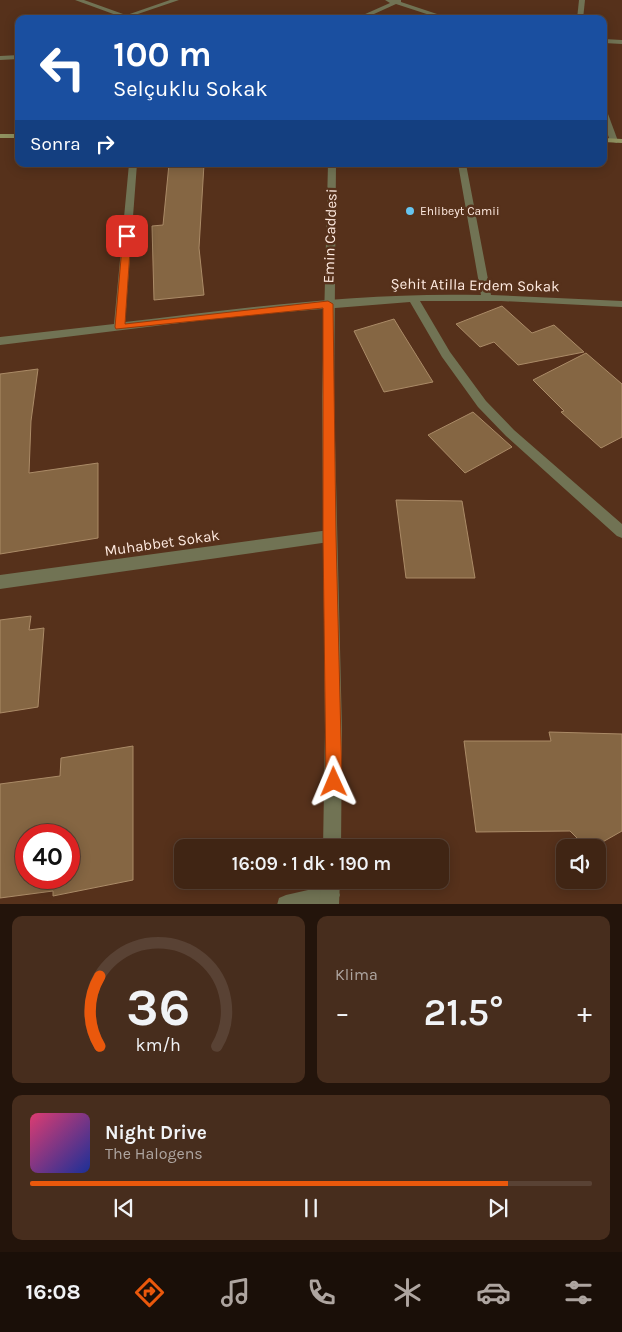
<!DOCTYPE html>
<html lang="tr">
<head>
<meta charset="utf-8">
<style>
  :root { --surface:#402514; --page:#472d1d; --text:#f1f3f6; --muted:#aea5a0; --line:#594234; --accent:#ea580c }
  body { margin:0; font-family:Karla,sans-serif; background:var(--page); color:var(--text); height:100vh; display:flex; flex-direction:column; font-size:19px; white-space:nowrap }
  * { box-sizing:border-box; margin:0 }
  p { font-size:16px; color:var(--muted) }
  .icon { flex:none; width:28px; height:28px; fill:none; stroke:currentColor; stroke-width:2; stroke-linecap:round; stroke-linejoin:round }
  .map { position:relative; height:904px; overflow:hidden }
  .side { display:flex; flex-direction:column; gap:12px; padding:12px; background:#23140b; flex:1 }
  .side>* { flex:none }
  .guide { position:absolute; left:15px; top:15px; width:592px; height:152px; border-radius:10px; box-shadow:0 2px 12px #0003,0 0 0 1px var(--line); background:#1a4fa0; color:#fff; overflow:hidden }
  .fabs { position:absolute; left:556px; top:839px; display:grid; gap:10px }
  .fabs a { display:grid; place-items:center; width:50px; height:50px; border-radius:10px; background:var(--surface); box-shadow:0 2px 12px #0003,0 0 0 1px var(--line); font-size:25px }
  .speed { position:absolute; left:15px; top:824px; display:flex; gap:10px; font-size:25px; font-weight:700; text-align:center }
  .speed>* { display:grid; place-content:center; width:65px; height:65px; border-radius:50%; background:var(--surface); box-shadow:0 2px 12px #0003,0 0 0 1px var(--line); line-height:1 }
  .speed .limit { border:8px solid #d22; background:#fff; color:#111 }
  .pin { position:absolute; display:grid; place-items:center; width:42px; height:42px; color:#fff; margin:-21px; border-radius:10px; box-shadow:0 2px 8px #0006 }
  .me { position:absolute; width:55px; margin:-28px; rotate:359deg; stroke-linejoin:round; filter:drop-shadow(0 0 4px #0008) }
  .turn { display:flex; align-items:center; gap:18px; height:105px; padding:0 15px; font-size:22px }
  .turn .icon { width:65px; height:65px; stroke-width:2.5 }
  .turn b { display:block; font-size:35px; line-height:42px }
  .then { display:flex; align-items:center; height:48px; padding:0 15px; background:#0003; gap:10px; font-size:19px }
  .big { font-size:38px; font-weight:600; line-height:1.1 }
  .side .widget { flex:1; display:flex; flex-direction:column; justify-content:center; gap:8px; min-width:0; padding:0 18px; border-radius:10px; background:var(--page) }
  .side .dial { align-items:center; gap:0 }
  .dial svg { height:130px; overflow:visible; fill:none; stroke:var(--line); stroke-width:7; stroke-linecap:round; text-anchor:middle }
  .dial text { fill:var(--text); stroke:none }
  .song { display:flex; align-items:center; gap:15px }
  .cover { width:60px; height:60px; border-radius:8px; background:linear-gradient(135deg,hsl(340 70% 55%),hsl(230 70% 35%)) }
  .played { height:5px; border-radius:2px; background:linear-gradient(90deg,var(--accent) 85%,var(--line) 85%) }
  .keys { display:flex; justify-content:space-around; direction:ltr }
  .heat { display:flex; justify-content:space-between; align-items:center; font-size:28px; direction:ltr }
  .side .tiles { flex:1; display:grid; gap:12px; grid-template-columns:1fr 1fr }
  .widget:last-child { grid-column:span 2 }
  .trip { position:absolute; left:174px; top:839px; width:275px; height:50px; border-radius:10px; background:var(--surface); box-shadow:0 2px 12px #0003,0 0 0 1px var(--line); font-weight:600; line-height:50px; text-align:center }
  .dock { display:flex; height:80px; justify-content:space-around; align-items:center; background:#1a0f08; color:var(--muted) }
  .dock .icon { width:35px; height:35px }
  .dock .active { color:var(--accent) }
  .dock b { font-size:22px; color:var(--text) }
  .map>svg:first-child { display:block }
  .building { fill:#856643; stroke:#ab8b67; fill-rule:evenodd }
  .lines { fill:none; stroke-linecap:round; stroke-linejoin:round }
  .minor { fill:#717354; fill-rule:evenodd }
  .tertiary { fill:#717354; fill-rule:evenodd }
  .secondary { fill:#8f915f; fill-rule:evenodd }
  .route { fill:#ea580c; stroke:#983908 }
  .poi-dot { fill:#66c4ef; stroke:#56311b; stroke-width:2 }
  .labels { text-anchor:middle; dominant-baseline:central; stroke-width:5; stroke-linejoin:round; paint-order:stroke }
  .far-poi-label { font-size:12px; fill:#feeae0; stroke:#56311b; text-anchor:start }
  .street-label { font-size:15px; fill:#feeae0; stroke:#56311b }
</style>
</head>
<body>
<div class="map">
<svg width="622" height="905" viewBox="0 0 622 905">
  <rect width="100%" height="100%" fill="#56311b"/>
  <g class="building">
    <polygon points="169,164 204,164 199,248 204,295 154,300 152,226 163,225"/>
    <polygon points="502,306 532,333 554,325 584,352 518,365 494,342 480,347 456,324"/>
    <polygon points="394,319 400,329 433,382 384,392 354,331"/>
    <polygon points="586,353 622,384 622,437 601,448 561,412 564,411 533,380"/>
    <polygon points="38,369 31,421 29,473 98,463 98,538 0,554 0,374"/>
    <polygon points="473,412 512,447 465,473 428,435"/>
    <polygon points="396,500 462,501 475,578 406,578"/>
    <polygon points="31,616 29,630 44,628 38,707 0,713 0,620"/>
    <polygon points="549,732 622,734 622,831 592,848 587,848 570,831 476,832 464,741 551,741"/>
    <path d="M133,746V880L53,896V891L0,898V784L60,776L61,758ZM26,835H69V878H26Z"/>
  </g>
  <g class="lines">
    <g class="minor">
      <polygon points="170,0 179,0 129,17 124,16"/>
      <polygon points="385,0 401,0 401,2 452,19 442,19 396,4 363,19 354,19 390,3"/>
      <polygon points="579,0 585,0 583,19 577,19"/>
      <polygon points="604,39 622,40 622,44 604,43"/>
      <polygon points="19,55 19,59 0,60 0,56"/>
      <polygon points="604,112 608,114 618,141 617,143 610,141 604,123"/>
      <path d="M129,164H137L125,322C242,308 362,292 481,295L458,164H466L491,295L622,301V307L501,301H420L450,352L486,401L514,430L622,524V538L617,536L506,436L478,407L442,357L410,302L237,316L0,345V337L114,324Z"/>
      <polygon points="329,530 334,532 336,536 334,540 329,542 0,589 0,575"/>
      <polygon points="330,885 337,888 340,895 337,902 330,905 277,905 279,898 286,895"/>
    </g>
    <g class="tertiary">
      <polygon points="75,0 84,0 137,19 127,19"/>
      <polygon points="328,164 336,164 334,397 342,731 341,848 323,848 325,731 322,397"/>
      <polygon points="322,880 340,880 339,905 319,905"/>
    </g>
    <g class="secondary">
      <rect x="0" y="134" width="19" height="4"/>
      <polygon points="604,138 622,139 622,143 604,142"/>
    </g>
  </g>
  <polygon class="route" points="127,234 131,236 125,324 328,301 333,304 336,536 342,782 340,788 334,790 328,788 326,782 323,536 323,308 116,329 115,327 123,236"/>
  <circle class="poi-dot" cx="410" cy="211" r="5"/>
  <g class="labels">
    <g class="far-poi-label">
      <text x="420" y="211">Ehlibeyt Camii</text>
    </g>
    <g class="street-label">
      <text transform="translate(330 236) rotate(-88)">Emin Caddesi</text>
      <text transform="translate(475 285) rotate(1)">Şehit Atilla Erdem Sokak</text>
      <text transform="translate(162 543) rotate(-8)">Muhabbet Sokak</text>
    </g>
  </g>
</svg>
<div class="fabs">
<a><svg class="icon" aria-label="sound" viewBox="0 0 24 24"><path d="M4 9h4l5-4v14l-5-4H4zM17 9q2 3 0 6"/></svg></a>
</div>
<div class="speed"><div class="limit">40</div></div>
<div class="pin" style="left:127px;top:236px;background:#d93025"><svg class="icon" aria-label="arrive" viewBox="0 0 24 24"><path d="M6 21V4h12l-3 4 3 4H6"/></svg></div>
<svg class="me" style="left:334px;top:782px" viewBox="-20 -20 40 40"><path d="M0-17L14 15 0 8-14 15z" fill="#ea580c" stroke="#fff" stroke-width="4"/></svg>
<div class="trip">16:09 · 1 dk · 190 m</div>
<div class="guide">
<div class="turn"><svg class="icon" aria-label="left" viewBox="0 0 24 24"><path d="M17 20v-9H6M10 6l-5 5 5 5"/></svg><div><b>100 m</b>Selçuklu Sokak</div></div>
<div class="then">Sonra<svg class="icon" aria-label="right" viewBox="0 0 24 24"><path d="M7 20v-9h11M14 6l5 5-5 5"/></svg></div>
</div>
</div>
<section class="side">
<div class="tiles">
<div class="widget dial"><svg viewBox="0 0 100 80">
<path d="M14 69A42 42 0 1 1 86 69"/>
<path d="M14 69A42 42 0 0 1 14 26" stroke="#ea580c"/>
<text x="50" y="56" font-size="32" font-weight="700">36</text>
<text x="50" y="72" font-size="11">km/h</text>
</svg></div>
<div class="widget"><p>Klima</p>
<div class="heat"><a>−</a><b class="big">21.5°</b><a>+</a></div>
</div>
<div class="widget">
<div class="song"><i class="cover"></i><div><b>Night Drive</b><p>The Halogens</p></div></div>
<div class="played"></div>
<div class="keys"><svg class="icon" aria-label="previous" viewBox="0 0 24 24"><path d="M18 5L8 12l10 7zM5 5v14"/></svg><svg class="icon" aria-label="pause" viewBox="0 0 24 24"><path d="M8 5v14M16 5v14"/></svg><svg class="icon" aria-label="next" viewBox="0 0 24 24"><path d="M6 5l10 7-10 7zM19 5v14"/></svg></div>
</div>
</div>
</section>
<nav class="dock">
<b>16:08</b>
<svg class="icon active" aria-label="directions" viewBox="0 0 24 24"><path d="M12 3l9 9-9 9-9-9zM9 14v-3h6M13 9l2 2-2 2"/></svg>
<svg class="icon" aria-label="music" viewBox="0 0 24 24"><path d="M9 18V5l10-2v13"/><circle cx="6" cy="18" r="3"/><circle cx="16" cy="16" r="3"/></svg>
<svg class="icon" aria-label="phone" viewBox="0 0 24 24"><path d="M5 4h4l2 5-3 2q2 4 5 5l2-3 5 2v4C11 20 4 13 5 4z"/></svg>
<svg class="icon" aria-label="climate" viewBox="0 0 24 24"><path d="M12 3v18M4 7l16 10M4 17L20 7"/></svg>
<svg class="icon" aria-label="car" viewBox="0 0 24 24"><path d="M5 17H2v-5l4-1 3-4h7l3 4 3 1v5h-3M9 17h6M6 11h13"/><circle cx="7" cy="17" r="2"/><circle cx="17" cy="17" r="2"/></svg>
<svg class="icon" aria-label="filters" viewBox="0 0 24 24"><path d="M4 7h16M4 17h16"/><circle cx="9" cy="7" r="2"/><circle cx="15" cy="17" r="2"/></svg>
</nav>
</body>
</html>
